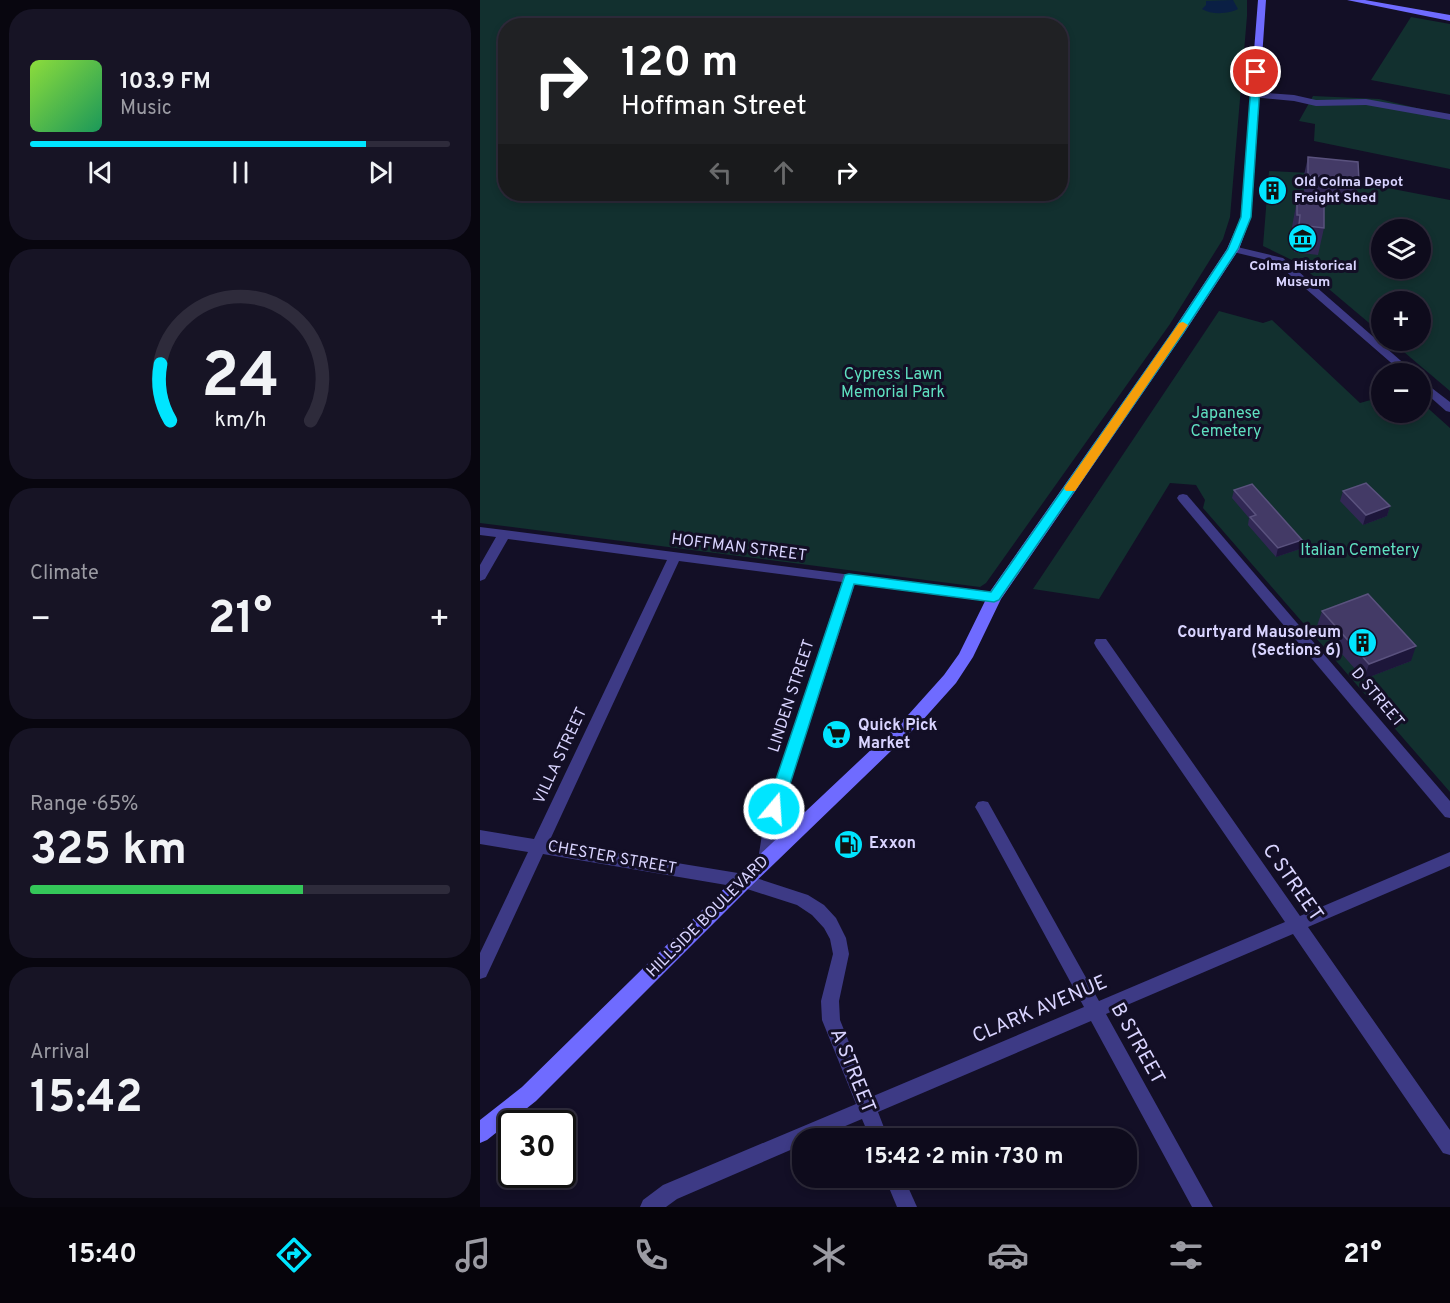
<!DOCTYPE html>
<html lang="en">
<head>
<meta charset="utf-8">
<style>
  :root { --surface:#0e0b1c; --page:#171425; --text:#f1f3f6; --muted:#9b9ba3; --line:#2e2b3b; --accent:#00e5ff }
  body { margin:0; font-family:Overpass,sans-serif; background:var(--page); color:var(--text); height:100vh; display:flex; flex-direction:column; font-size:22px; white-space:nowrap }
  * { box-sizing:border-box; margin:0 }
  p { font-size:20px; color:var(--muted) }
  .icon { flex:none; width:33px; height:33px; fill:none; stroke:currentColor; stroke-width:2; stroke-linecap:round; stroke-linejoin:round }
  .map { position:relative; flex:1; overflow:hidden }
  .details { display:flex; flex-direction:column; gap:9px; padding:9px; background:#08060f; width:480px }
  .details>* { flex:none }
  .banner { position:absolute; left:18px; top:18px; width:570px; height:183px; border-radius:24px; box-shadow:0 3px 9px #0003,0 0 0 2px var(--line); background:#202124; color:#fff; overflow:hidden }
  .tools { position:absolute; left:891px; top:219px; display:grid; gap:12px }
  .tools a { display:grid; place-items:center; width:60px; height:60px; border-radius:50%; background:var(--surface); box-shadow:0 3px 9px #0003,0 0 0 2px var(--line); font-size:30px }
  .speed { position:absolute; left:18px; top:1110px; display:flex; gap:12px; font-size:30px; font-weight:700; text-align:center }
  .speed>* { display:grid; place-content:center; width:78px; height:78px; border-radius:50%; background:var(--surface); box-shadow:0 3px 9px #0003,0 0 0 2px var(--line); line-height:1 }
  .speed .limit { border:3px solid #111; border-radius:9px; background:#fff; color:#111 }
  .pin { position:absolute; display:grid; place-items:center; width:51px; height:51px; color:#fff; margin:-26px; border:3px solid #fff; border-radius:50%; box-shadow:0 2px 6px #0007 }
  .me { position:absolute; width:66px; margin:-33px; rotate:18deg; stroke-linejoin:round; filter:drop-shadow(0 0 4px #0008) }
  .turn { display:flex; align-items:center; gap:21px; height:126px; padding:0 24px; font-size:27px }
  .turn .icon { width:78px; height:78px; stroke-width:2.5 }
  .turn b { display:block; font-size:42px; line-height:51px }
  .lanes { display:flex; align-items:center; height:57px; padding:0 24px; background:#0003; justify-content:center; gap:30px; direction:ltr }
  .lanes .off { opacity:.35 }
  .big { font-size:45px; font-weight:700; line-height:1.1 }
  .details .card { flex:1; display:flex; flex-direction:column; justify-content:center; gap:9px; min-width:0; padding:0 21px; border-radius:24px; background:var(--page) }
  .details .dial { align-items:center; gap:0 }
  .dial svg { height:156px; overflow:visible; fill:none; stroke:var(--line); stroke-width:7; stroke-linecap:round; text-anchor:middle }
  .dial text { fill:var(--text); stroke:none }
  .song { display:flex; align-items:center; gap:18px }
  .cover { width:72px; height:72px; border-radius:9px; background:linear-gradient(135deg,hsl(90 70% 55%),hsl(150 70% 35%)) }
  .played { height:6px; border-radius:3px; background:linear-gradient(90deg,var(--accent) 80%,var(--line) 80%) }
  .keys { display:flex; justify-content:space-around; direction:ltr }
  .heat { display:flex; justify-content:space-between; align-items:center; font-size:33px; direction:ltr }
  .charge { height:9px; border-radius:4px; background:linear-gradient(90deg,#34c759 65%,var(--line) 0) }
  .trip { position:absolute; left:312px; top:1128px; width:345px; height:60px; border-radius:24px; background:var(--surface); box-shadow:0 3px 9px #0003,0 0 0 2px var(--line); font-weight:700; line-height:60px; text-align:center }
  .menu { display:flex; height:96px; justify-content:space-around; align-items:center; background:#06040b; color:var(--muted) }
  .menu .icon { width:42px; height:42px }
  .menu .active { color:var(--accent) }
  .menu b { font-size:27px; color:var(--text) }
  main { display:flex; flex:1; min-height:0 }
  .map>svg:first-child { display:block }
  .green { fill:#12302f; fill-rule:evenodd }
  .water { fill:#0a1f44 }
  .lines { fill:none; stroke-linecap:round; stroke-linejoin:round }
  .minor { fill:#3d3a85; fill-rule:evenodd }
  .secondary { fill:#6f6bff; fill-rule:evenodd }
  .wall { fill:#312854 }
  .shaded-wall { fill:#1d163a }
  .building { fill:#433a66; stroke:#5a527e; stroke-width:1.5 }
  .route { fill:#00e5ff; stroke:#0095a6; stroke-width:1.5 }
  .slow { fill:#f59e0b }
  .labels { text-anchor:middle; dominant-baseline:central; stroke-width:6; stroke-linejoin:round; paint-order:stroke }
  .far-poi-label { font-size:14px; font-weight:bold; fill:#d9d4ff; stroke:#130f26; text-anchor:start }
  .park-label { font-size:16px; fill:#5fe0c0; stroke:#130f26 }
  .street-label { font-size:16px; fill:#d9d4ff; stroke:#130f26 }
  .poi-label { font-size:16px; font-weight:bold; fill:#d9d4ff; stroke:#130f26; text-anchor:start }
  .near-street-label { font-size:20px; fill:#d9d4ff; stroke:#130f26 }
</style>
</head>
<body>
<main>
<section class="details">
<div class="card">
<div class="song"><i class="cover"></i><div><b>103.9 FM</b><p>Music</p></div></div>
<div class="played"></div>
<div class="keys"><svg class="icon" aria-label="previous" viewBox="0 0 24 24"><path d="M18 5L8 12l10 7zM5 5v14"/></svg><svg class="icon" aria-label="pause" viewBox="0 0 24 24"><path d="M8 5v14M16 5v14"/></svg><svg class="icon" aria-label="next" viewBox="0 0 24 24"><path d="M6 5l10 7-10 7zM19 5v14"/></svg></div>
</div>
<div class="card dial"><svg viewBox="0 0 100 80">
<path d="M14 69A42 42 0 1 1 86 69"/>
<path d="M14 69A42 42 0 0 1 9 40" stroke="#00e5ff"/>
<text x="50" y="56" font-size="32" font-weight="700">24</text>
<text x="50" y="72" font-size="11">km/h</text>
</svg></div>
<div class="card"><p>Climate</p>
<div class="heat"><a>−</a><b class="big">21°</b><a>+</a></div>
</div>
<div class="card"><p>Range · 65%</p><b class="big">325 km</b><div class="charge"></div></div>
<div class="card"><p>Arrival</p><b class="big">15:42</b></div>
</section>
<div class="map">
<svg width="970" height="1207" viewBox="0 0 970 1207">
  <rect width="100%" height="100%" fill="#130f26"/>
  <g class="green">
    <path d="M0,0H767V16L750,217L743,239L690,324L506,583L500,587L0,523ZM26,26H580V194H26Z"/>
    <polygon points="931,17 970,24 970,95 891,80"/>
    <polygon points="833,96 899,99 970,116 970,169 834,141 835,124 819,121"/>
    <path d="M789,171L830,173L970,200V391L911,341L940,340V302H902L901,333L818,263L783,246ZM902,230H940V268H902Z"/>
    <polygon points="739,311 783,323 792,320 880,403 901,397 902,412 940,412 941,402 970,428 970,792 723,508 725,500 716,485 690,483 619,599 553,589"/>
  </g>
  <path class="water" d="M753,0L758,9C749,14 731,15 722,9L726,5V1Z"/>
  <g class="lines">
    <g class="minor">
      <polygon points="775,92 814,95 836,100 886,99 970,114 970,120 886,105 836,106 814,101 772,97 772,93"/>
      <polygon points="753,246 803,258 936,374 924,374 795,262 749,251 748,249"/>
      <polygon points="940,379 970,402 970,412 966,411 940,388"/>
      <polygon points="703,494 707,495 970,801 970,818 965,817 699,501 697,498 699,495"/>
      <polygon points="0,527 519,594 521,597 514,602 375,584 302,809 294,860 292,865 286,867 280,865 278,860 286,809 362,582 199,561 69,842 264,874 328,895 344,905 356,918 366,938 369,954 359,1001 360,1020 391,1097 604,1007 498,812 495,807 498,802 503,801 508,802 619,1001 805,922 616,647 614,643 616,639 626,639 820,916 970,852 970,866 828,927 970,1130 970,1155 963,1153 813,934 626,1014 733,1207 712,1207 611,1021 398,1112 408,1138 390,1138 382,1119 337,1138 322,1138 322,1145 197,1199 186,1207 160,1207 163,1200 183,1185 376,1104 342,1020 341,1001 353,954 350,939 344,928 332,915 317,905 264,888 63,854 6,977 0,979 0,953 48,852 0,844 0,830 54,839 187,560 28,539 5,579 0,581 0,565 16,537 0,535"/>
      <polygon points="405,1178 424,1178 437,1207 417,1207"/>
    </g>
    <g class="secondary">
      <polygon points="778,0 786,0 771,217 759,249 704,333 521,599 493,657 476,683 441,722 270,887 56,1101 7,1140 0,1143 0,1120 42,1087 258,875 429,714 464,675 479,654 509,593 692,332 747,249 761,217"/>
      <polygon points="867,0 885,0 970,15 970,21"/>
    </g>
  </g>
  <g class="wall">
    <polygon points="828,157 879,181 874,199 824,193 824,175"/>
    <polygon points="817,200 844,228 838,255 814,252 814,242 811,242 812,227"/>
    <polygon points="754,490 820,549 796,557 768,525 769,518 752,498"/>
    <polygon points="863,491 910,506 907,516 883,525 860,501"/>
    <polygon points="842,611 931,661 884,679 837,626"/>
  </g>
  <g class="shaded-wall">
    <polygon points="910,506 907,516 883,525 886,515"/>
    <polygon points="822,540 820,549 796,557 798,548"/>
    <polygon points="936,646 931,661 884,679 889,664"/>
  </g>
  <g class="building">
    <polygon points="828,157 878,162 879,181 828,175"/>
    <polygon points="817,200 844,203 844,228 819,225 820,215 817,215"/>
    <polygon points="886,483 910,506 886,515 863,491"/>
    <polygon points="772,484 822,540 798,548 770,517 776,515 754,490"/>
    <polygon points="888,594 936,646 889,664 842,611"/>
  </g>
  <polygon class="route" points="776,70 781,72 771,217 758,249 703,333 519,600 514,602 374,584 302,809 300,814 294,815 288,814 286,809 365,575 369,574 511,592 693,332 748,249 761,217 772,72"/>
  <polygon class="slow" points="703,322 708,325 595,491 586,491 584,488 586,485 699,323"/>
  <defs>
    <symbol id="building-disc" viewBox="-11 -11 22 22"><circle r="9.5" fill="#00e5ff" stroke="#130f26"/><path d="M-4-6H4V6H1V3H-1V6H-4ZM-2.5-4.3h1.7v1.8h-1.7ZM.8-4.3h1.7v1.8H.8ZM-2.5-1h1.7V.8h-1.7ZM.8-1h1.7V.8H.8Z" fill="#111"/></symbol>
    <symbol id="museum-disc" viewBox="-11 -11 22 22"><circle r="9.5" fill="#00e5ff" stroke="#130f26"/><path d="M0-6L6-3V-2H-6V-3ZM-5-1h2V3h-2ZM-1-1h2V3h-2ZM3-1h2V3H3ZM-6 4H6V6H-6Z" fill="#111"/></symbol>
    <symbol id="supermarket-disc" viewBox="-11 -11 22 22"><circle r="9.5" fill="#00e5ff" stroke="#130f26"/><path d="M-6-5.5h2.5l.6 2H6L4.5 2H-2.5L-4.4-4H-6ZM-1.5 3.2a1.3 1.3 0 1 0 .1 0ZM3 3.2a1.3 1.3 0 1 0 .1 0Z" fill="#111"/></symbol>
    <symbol id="fuel-disc" viewBox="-11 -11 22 22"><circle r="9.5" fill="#00e5ff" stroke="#130f26"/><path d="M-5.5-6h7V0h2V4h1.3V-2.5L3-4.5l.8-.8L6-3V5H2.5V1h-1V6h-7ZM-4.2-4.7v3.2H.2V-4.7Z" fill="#111"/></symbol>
  </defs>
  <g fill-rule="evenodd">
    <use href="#building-disc" x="776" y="174" width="33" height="33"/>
    <use href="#museum-disc" x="806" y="222" width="33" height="33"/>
    <use href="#building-disc" x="866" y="626" width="33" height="33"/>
    <use href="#supermarket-disc" x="340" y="718" width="33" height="33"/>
    <use href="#fuel-disc" x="352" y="828" width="33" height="33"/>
  </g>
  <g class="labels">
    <g class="far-poi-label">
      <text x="814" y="182">Old Colma Depot<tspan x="814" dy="16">Freight Shed</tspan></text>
      <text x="823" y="266" text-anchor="middle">Colma Historical<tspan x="823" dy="16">Museum</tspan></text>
    </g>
    <g class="park-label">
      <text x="413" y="375">Cypress Lawn<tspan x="413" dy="18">Memorial Park</tspan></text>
      <text x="746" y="414">Japanese<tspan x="746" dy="18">Cemetery</tspan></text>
      <text x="880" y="551">Italian Cemetery</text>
    </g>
    <g class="street-label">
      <text transform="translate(259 548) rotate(7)">HOFFMAN STREET</text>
      <text transform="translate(312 696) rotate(-72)">LINDEN STREET</text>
      <text transform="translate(897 698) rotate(50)">D STREET</text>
      <text transform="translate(81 756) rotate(-65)">VILLA STREET</text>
      <text transform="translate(132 858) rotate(10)">CHESTER STREET</text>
      <text transform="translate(228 917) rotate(-45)">HILLSIDE BOULEVARD</text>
    </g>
    <g class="poi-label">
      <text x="861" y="633" text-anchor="end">Courtyard Mausoleum<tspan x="861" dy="18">(Sections 6)</tspan></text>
      <text x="378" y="726">Quick Pick<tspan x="378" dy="18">Market</tspan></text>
      <text x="389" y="844">Exxon</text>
    </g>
    <g class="near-street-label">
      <text transform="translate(812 883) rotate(55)">C STREET</text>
      <text transform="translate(560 1010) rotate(-23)">CLARK AVENUE</text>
      <text transform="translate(657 1044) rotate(61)">B STREET</text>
      <text transform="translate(372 1071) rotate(68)">A STREET</text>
    </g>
  </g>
</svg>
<div class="tools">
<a><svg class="icon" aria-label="layers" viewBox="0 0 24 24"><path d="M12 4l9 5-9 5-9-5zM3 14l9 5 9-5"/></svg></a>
<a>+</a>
<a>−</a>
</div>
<div class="speed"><div class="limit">30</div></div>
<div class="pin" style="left:776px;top:72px;background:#d93025"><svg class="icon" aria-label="arrive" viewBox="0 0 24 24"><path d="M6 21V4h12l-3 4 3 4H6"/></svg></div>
<svg class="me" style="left:294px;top:809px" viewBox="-20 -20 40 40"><circle r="17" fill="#00e5ff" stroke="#fff" stroke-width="3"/><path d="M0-11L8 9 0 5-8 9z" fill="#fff"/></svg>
<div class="trip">15:42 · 2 min · 730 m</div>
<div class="banner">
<div class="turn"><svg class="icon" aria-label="right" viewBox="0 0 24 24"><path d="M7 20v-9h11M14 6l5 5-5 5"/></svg><div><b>120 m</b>Hoffman Street</div></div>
<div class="lanes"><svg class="icon off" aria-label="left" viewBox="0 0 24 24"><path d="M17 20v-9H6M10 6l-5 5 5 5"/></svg><svg class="icon off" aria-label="ahead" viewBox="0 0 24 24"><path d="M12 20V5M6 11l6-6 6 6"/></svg><svg class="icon" aria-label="right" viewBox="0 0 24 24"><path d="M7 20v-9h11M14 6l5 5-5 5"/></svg></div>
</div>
</div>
</main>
<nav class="menu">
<b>15:40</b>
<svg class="icon active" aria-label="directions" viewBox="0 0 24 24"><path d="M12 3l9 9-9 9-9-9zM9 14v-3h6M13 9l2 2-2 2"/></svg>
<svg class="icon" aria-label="music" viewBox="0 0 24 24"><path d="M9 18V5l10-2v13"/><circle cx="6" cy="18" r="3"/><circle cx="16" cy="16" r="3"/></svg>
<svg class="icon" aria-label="phone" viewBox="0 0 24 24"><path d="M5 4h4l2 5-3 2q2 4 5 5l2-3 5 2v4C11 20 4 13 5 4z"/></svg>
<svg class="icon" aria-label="climate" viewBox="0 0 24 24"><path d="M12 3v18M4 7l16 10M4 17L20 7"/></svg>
<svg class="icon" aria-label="car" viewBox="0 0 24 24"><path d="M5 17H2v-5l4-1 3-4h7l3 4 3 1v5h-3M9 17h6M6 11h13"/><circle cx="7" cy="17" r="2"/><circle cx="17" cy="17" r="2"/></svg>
<svg class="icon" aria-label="filters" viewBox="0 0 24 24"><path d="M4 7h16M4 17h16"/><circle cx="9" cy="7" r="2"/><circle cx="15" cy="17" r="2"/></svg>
<b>21°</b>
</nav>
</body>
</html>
